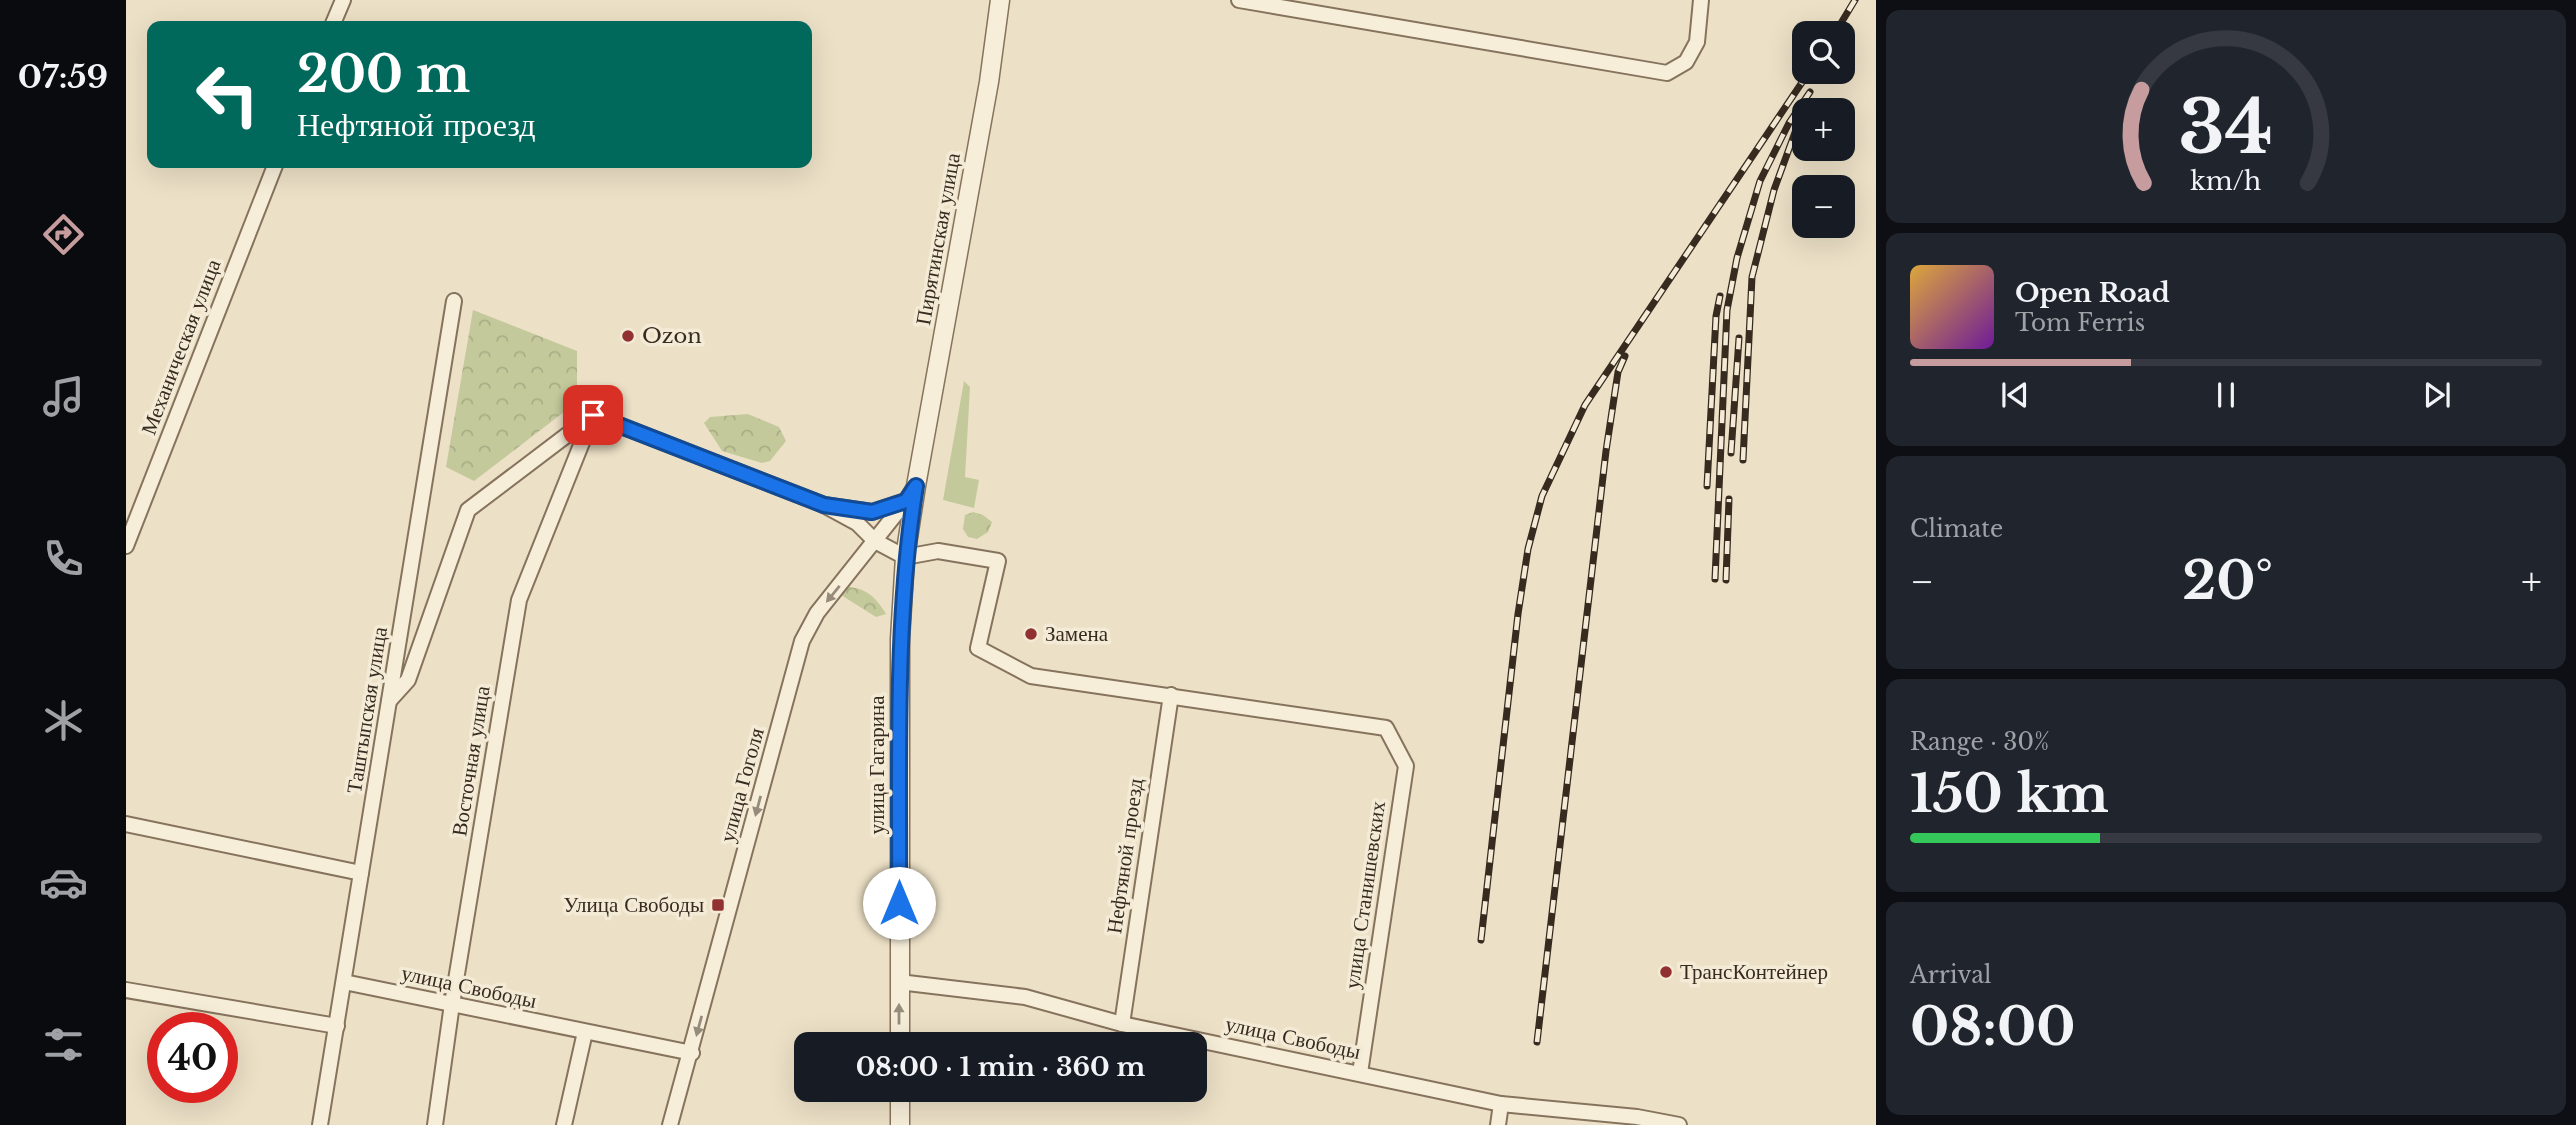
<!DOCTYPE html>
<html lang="en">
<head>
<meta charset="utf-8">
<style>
  :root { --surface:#171b24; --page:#20242c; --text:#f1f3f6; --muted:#9ea1a6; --line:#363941; --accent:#c69c9e }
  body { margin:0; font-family:"Libre Baskerville",serif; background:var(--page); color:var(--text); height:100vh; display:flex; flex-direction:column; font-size:26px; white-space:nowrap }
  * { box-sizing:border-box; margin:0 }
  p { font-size:23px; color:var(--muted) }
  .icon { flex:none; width:38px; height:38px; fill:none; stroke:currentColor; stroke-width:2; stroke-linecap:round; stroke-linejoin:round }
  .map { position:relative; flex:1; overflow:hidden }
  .panel { display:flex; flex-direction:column; gap:10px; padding:10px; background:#0d0f14; width:700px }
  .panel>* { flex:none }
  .hud { position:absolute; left:21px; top:21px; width:665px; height:147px; border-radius:14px; box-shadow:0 7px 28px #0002; background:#00695c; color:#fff; overflow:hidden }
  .fabs { position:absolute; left:1666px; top:21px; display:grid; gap:14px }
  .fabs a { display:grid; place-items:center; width:63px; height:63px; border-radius:14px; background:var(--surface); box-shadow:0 7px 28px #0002; font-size:35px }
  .speed { position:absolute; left:21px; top:1012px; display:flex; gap:14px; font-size:35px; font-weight:700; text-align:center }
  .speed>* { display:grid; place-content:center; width:91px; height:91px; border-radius:50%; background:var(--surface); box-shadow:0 7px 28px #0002; line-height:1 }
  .speed .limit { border:10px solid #d22; background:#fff; color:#111 }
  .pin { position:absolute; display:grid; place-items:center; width:60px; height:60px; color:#fff; margin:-30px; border-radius:14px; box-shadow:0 4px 10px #0006 }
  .me { position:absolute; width:77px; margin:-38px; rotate:0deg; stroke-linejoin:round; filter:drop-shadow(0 0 5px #0008) }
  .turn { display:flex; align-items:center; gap:24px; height:147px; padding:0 35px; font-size:32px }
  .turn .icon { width:91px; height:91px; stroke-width:2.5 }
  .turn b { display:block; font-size:49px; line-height:60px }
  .big { font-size:52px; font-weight:700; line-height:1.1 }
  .panel .widget { flex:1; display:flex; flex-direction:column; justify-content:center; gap:10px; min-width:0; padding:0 24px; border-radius:14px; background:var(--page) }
  .panel .dial { align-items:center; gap:0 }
  .dial svg { height:182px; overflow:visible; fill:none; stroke:var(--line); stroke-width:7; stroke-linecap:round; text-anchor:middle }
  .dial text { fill:var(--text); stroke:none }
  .song { display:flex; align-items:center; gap:21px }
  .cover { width:84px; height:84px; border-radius:10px; background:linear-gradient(135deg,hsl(40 70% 55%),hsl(280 70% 35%)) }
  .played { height:7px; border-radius:4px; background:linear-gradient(90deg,var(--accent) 35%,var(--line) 35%) }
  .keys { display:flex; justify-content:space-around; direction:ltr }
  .heat { display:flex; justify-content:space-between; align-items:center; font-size:38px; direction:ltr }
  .charge { height:10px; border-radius:5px; background:linear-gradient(90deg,#34c759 30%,var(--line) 0) }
  .trip { position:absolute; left:668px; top:1032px; width:413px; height:70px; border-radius:14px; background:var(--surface); box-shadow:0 7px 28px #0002; font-weight:700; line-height:70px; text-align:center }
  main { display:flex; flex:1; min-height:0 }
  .menu { display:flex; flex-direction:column; width:126px; justify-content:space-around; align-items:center; background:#090b0e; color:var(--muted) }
  .menu .icon { width:49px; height:49px }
  .menu .on { color:var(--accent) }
  .menu b { font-size:32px; color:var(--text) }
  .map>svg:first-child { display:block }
  .green { fill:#c4c99b }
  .forest { fill:url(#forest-crowns) }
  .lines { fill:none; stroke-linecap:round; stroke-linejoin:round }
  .minor-casing { stroke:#86735d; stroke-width:18 }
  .tertiary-casing { stroke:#86735d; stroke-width:21 }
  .minor { stroke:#f7eed9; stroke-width:14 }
  .tertiary { stroke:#f7eed9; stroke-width:18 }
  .rail-casing { stroke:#372b20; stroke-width:7 }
  .rail { stroke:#f4ebd6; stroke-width:4.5; stroke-dasharray:13; stroke-linecap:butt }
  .oneway { fill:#978c7c }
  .route-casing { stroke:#114b97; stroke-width:18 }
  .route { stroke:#1a73e8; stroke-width:12 }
  .poi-dot { fill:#913132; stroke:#f4ebd6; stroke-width:2.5 }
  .labels { text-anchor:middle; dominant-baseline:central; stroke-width:7; stroke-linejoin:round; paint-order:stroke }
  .street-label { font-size:21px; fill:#372b20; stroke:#f4ebd6 }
  .poi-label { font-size:21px; fill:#372b20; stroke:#f4ebd6; text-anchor:start }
</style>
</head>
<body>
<main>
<nav class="menu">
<b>07:59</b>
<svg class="icon on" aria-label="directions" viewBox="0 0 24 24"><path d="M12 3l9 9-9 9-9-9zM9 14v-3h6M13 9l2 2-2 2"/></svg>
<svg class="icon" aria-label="music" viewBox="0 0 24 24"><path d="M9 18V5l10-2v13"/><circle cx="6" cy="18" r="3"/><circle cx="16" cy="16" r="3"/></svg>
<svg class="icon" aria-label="phone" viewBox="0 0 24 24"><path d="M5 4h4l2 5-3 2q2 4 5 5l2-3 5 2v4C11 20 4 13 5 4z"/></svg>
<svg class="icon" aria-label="climate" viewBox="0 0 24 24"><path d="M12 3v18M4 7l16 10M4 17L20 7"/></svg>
<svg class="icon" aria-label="car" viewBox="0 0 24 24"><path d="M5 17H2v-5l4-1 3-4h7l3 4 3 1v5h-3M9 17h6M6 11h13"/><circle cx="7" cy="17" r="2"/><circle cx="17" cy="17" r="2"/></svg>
<svg class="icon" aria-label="filters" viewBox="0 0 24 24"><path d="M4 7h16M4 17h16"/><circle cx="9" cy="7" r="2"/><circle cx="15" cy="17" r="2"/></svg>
</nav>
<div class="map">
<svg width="1750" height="1125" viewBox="0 0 1750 1125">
  <defs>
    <pattern id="forest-crowns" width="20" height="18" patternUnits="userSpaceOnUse" patternTransform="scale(1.75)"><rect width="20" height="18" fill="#c4c99b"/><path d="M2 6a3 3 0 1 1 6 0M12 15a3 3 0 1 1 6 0" fill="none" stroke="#a9ad85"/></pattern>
  </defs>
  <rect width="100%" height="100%" fill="#ece0c6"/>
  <polygon class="green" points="838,381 844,387 839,477 853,480 848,508 817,500"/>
  <g class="forest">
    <polygon points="347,310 451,351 451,402 348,481 320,467"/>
    <polygon points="622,414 653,427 660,441 644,461 636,463 596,451 578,423 584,417"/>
    <polygon points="847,512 857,515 866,522 862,532 851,539 842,537 837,529 839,515"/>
    <path d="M723,587C742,589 750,598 760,614L750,617L715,595Z"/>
  </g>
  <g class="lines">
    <defs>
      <g id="minor">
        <polyline points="1113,0 1541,73 1560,62 1571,42 1575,0"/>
        <polyline points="206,26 217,0"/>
        <polyline points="467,415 698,505 746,512 779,501"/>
        <polyline points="698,505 731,523 749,541 779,557 812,551 872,561 852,648 905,676 1260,728 1280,766 1234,1073"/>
        <polyline points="0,546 150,163"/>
        <polyline points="263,701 282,680 342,510 466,416"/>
        <polyline points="0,824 235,873"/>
        <polyline points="218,982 566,1053"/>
        <polyline points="773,982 899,997 996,1024 1375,1104 1511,1117 1553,1125"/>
        <polyline points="0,990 211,1026"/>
        <polyline points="996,1024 1045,695"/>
        <polyline points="194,1125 328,301"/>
        <polyline points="309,1125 326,1004 393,600 467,415"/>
        <polyline points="438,1125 459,1032"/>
        <polyline points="544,1125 676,641 691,613 780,501 788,488"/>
        <polyline points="1372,1125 1375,1104"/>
      </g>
      <g id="tertiary">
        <polyline points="774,1045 774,639 779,557 790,486 863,82 874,0"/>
        <polyline points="774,1090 774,1125"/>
      </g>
    </defs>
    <use href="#minor" class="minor-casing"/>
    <use href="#tertiary" class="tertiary-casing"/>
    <use href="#minor" class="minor"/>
    <use href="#tertiary" class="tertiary"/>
    <defs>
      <g id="rail">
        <polyline points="1709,33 1729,0"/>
        <polyline points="1605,453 1613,338"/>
        <polyline points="1617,460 1626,277 1648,190 1671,127"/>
        <polyline points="1581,486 1590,316 1594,296"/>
        <polyline points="1589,579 1601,310 1611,258 1634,181 1663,123 1684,92"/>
        <polyline points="1600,580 1603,499"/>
        <polyline points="1355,940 1392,614 1402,549 1416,496 1459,405 1683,72"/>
        <polyline points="1411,1042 1480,451 1492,372 1499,356"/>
      </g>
    </defs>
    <use href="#rail" class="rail-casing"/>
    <use href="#rail" class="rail"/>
  </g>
  <defs><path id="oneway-solid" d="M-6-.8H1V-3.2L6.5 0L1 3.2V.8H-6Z" transform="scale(1.75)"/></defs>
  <g class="oneway">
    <use href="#oneway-solid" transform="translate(707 594) rotate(129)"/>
    <use href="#oneway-solid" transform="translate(632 806) rotate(105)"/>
    <use href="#oneway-solid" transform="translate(773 1014) rotate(-90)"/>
    <use href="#oneway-solid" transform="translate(573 1026) rotate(105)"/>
  </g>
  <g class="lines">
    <defs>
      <path id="route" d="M467,415L698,505L746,512L780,501L790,486C768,624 774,764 773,903"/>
    </defs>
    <use href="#route" class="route-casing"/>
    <use href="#route" class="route"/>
  </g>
  <g class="poi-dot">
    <circle cx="502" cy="336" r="7"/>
    <circle cx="905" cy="634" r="7"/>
    <rect x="585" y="898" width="14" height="14" rx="3.5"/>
    <circle cx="1540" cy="972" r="7"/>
  </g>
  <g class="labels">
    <g class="street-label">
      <text transform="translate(812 239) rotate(-80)">Пирятинская улица</text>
      <text transform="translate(55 347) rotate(-69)">Механическая улица</text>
      <text transform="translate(241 710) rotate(-81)">Таштыпская улица</text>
      <text transform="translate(345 761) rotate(-81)">Восточная улица</text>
      <text transform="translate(751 765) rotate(-90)">улица Гагарина</text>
      <text transform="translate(616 785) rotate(-75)">улица Гоголя</text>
      <text transform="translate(999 856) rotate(-82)">Нефтяной проезд</text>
      <text transform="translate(1239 895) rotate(-82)">улица Станишевских</text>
      <text transform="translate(343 987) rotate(12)">улица Свободы</text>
      <text transform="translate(1167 1038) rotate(12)">улица Свободы</text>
    </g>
    <g class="poi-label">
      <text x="516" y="336">Ozon</text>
      <text x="919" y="634">Замена</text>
      <text x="578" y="905" text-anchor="end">Улица Свободы</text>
      <text x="1554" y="972">ТрансКонтейнер</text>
    </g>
  </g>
</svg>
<div class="fabs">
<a><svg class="icon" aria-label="search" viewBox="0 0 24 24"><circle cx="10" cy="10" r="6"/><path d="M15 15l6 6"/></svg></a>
<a>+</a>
<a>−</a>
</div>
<div class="speed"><div class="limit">40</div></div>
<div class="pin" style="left:467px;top:415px;background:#d93025"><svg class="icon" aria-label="arrive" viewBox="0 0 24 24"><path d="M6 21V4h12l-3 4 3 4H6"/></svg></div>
<svg class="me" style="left:773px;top:903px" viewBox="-20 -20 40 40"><circle r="19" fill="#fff"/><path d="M0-13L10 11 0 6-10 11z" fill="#1a73e8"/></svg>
<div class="trip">08:00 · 1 min · 360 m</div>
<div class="hud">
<div class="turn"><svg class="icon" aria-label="left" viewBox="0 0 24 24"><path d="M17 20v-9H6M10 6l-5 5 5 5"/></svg><div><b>200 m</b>Нефтяной проезд</div></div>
</div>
</div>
<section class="panel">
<div class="widget dial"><svg viewBox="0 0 100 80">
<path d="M14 69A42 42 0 1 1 86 69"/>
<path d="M14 69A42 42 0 0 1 13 28" stroke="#c69c9e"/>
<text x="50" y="56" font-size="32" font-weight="700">34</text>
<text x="50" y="72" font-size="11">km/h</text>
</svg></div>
<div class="widget">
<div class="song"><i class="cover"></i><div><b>Open Road</b><p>Tom Ferris</p></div></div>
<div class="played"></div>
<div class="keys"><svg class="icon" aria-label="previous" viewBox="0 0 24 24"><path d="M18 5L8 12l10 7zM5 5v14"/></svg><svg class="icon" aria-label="pause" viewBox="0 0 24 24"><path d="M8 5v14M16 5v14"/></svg><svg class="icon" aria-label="next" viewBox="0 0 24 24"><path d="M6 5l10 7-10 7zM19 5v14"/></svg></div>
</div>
<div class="widget"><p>Climate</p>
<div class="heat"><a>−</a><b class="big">20°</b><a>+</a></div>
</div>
<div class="widget"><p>Range · 30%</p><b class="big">150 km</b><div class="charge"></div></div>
<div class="widget"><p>Arrival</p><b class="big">08:00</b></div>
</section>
</main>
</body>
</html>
